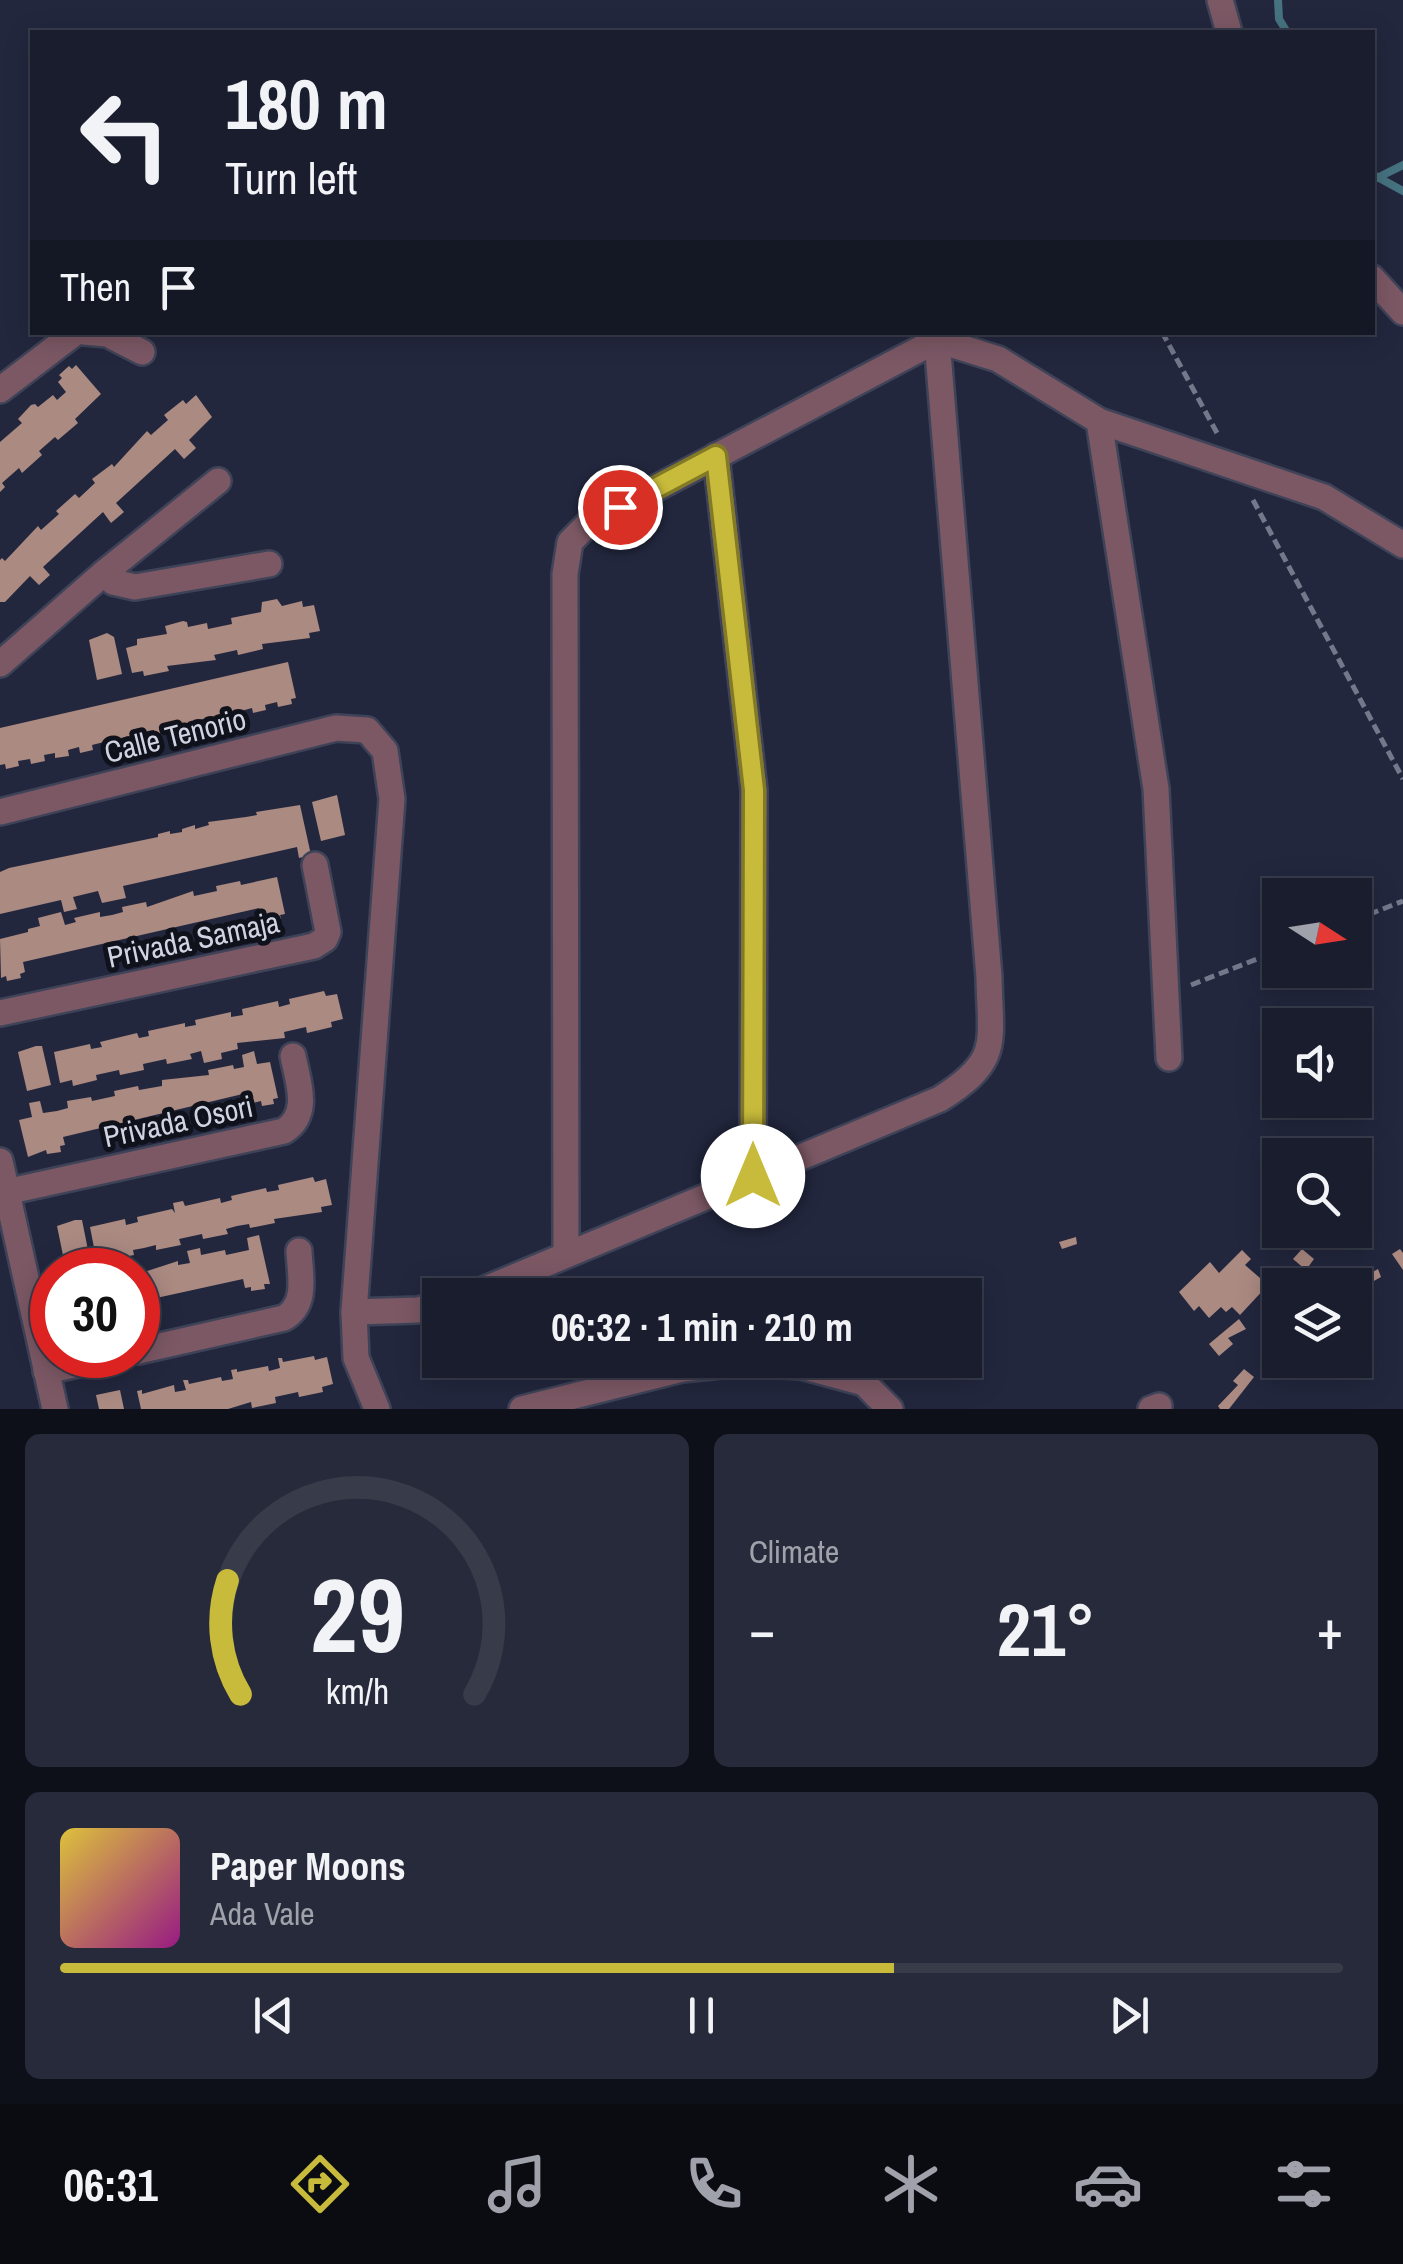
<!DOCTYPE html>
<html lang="en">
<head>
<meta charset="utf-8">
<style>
  :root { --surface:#1a1d2e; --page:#272a3a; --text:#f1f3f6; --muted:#9fa2aa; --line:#383b4a; --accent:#c8bb3b }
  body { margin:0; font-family:"Archivo Narrow",sans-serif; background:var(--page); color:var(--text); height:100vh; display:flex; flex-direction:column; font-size:38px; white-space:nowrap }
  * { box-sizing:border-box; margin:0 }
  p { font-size:32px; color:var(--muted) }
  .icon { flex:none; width:55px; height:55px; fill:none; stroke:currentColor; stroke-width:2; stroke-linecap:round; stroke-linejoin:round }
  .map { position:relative; height:1409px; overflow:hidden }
  .panel { display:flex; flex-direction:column; gap:25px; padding:25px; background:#0e1019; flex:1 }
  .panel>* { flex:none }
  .guide { position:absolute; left:30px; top:30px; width:1345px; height:305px; border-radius:0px; box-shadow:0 5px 25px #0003,0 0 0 2px var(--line); background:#1a1d2e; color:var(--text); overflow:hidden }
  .needle { width:65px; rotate:102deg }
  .buttons { position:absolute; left:1262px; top:878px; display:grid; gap:20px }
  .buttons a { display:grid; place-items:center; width:110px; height:110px; border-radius:0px; background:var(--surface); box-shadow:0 5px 25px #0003,0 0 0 2px var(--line); font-size:50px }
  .speed { position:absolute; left:30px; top:1248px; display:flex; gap:20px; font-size:50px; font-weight:700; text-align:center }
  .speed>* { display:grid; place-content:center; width:130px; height:130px; border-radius:50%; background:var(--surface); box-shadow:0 5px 25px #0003,0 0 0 2px var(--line); line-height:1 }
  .speed .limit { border:15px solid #d22; background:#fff; color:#111 }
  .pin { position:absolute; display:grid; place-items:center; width:85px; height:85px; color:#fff; margin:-42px; border:5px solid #fff; border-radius:50%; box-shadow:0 2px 10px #0007 }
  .me { position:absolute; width:110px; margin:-55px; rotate:0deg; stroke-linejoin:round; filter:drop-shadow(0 0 8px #0008) }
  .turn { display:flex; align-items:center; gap:35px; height:210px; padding:0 30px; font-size:45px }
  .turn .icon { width:130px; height:130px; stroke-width:2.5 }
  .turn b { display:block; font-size:70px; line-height:85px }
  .then { display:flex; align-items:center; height:95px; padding:0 30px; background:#0003; gap:20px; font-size:38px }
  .big { font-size:75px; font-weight:700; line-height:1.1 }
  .panel .widget { flex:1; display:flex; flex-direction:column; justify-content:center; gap:15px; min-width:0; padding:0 35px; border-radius:15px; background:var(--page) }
  .panel .dial { align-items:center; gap:0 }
  .dial svg { height:260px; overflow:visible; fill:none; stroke:var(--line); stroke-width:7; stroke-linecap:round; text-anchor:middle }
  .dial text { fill:var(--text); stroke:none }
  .song { display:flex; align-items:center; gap:30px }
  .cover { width:120px; height:120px; border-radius:15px; background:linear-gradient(135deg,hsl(50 70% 55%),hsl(310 70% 35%)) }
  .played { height:10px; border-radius:5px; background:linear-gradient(90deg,var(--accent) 65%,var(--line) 65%) }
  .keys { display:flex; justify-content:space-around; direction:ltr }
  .heat { display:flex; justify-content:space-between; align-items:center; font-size:55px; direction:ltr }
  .panel .tiles { flex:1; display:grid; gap:25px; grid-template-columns:1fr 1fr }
  .widget:last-child { grid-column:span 2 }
  .trip { position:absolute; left:422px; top:1278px; width:560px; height:100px; border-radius:0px; background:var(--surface); box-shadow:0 5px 25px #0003,0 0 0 2px var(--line); font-weight:700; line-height:100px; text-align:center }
  .dock { display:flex; height:160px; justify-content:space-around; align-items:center; background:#0a0c12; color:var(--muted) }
  .dock .icon { width:70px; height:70px }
  .dock .selected { color:var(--accent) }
  .dock b { font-size:45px; color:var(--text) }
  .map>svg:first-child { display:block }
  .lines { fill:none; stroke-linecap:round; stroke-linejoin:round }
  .stream { stroke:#467380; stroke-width:8 }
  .building { fill:#ab8a82 }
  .minor-casing { stroke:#3f4358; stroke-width:30 }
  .path { stroke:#74788b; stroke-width:5; stroke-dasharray:10 5; stroke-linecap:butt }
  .minor { stroke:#7c5865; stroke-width:25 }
  .route-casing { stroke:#827a26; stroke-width:25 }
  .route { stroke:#c8bb3b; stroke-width:18 }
  .labels { text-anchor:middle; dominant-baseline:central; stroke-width:10; stroke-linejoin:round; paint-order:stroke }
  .street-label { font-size:30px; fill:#cfd3e2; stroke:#0f111b }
</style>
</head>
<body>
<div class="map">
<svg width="1403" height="1409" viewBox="0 0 1403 1409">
  <rect width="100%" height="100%" fill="#23273e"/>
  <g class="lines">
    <g class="stream">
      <polyline points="1278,0 1279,19 1287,32"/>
      <polyline points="1372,174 1403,191"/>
      <polyline points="1377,178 1403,165"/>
    </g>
  </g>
  <g class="building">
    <polygon points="76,365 101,394 75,419 78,423 58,440 55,437 39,451 42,455 22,473 19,468 2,483 5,487 0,492 0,442 22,423 18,419 31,405 35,404 38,407 53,395 57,400 66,392 58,382 62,378 59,375 69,366 72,369"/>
    <polygon points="196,395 212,417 189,440 196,448 184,459 175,449 116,503 124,512 111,523 103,512 43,567 50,575 39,585 30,576 5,602 0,602 0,560 2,558 5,561 38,526 41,530 59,514 56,511 75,494 79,498 95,483 92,479 112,464 114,467 147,431 151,435 168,420 164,415 183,400 186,404"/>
    <polygon points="277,599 282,606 302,601 303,607 314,605 320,631 309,633 310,638 262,644 263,649 238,655 237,650 214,655 216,660 167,666 169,671 144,676 143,671 132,673 126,648 137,645 137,639 167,634 165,626 183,621 187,622 188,627 207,623 208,629 232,624 231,618 261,612 262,602"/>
    <polygon points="107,633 114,637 122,674 97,680 89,640"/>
    <polygon points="288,662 296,698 291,699 292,704 278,707 277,702 265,705 266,710 253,713 252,708 241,711 242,716 229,719 228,713 216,716 217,721 204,724 203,719 192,721 194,726 180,729 179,725 168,727 169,732 154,734 154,730 148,731 142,733 143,737 130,741 129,736 117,739 118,744 105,747 104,742 92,745 93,750 80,753 79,747 68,750 69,756 55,758 55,753 44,755 45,761 31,764 30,759 18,761 19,766 6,769 5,764 0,765 0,728"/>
    <polygon points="337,795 345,835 321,841 312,802"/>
    <polygon points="300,805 311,855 299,858 297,847 123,886 126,898 102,903 98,891 73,897 77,909 64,912 61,900 0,914 0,872 9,868 158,837 158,834 170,831 170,834 182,832 182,829 195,825 195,829 209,825 208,822 246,817 257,815 256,812"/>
    <polygon points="277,877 285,914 280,915 281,919 267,922 266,918 261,919 259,908 23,962 25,972 20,974 21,978 7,981 6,976 1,978 0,939 28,932 28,929 40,926 38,918 61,912 65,925 76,922 74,918 100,912 100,917 112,915 123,912 122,907 146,902 147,907 193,891 194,896 217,891 216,886 240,881 241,885"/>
    <polygon points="324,991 326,996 337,994 343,1019 331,1022 332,1027 307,1033 306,1027 284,1032 285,1038 237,1043 238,1049 221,1053 222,1059 204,1063 201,1051 190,1054 192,1059 167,1064 166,1059 143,1064 144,1070 120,1075 119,1070 96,1075 97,1080 73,1086 72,1080 60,1083 54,1052 90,1044 91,1049 102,1047 100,1042 137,1033 139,1038 149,1036 148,1031 185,1023 185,1027 196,1025 195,1020 231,1012 231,1017 243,1015 242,1009 278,1001 279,1007 290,1004 289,999"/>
    <polygon points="36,1046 42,1046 51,1085 27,1091 18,1052"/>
    <polygon points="254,1051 257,1064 270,1062 278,1098 273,1099 274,1104 262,1106 261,1101 253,1103 251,1092 63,1137 65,1145 60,1146 61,1152 47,1154 46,1150 28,1157 19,1120 32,1117 29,1103 40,1101 43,1113 57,1111 68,1108 67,1101 91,1097 92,1101 115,1096 114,1091 138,1086 139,1090 162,1086 162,1080 209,1075 208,1070 233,1065 234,1069 244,1067 242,1055"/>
    <polygon points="313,1177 315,1182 326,1179 332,1205 321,1207 322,1212 274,1219 275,1223 250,1228 249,1224 237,1226 226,1229 228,1234 203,1239 202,1234 179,1239 181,1245 156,1250 156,1245 144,1248 133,1250 134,1255 109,1260 108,1255 96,1258 90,1227 125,1219 126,1225 138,1222 137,1217 172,1209 175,1213 173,1203 183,1201 185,1206 220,1198 221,1203 232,1200 231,1196 266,1188 267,1192 279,1190 278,1185"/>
    <polygon points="1280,1219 1280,1230 1286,1230 1277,1235 1271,1227 1273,1222"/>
    <polygon points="75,1220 82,1220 90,1260 65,1265 57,1226"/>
    <polygon points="259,1235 270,1284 264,1284 265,1289 251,1291 251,1287 245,1288 243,1279 138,1302 138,1274 178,1261 178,1265 190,1263 187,1251 200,1248 201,1255 225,1250 226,1255 249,1250 247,1238"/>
    <polygon points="1076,1237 1077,1244 1062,1249 1059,1242"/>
    <polygon points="1302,1249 1314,1259 1306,1270 1293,1259"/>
    <polygon points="1400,1249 1403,1253 1403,1270 1392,1254"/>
    <polygon points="1242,1250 1251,1259 1245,1265 1268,1285 1240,1315 1232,1307 1226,1312 1221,1307 1209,1318 1199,1306 1194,1311 1179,1292 1210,1262 1219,1273"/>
    <polygon points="1378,1269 1381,1277 1363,1287 1359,1280"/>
    <polygon points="1359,1282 1366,1301 1357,1304 1355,1283"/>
    <polygon points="1239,1319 1246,1329 1228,1338 1233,1344 1219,1356 1209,1344"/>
    <polygon points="314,1356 315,1360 327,1357 333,1384 322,1387 323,1392 299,1397 298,1392 275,1397 276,1403 252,1408 251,1402 228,1409 141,1409 137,1391 142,1390 142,1394 174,1385 175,1392 186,1390 183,1380 188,1380 189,1384 221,1377 222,1381 233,1379 231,1370 237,1369 237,1372 268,1366 269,1371 280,1368 278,1358 282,1358 283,1362"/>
    <polygon points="1244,1369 1254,1377 1229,1409 1220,1409 1218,1406 1238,1385 1233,1381"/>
    <polygon points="120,1390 124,1409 99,1409 96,1395"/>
  </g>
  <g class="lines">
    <defs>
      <g id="minor">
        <polyline points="1220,0 1229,32"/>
        <polyline points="1372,278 1403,312"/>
        <polyline points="84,332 107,334 142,352"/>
        <polyline points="0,390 76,332"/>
        <polyline points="1099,421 1156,789 1169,1058"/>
        <polyline points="716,456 754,790 753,1176"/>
        <polyline points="104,573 113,582 135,587 269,564"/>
        <polyline points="0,664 104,573 218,481"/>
        <polyline points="0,812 336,728 367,730 385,751 392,799 354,1312 356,1358 377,1409"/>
        <polyline points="0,1013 314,946 325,939 328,932 315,865"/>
        <polyline points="0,1161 55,1409"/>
        <path d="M6,1192L284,1131C311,1114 298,1082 293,1056"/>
        <polyline points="566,1253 565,574 570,542 588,524 937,340 998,359 1099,421 1324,497 1403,545"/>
        <path d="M471,1295L940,1099C1002,1060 990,1043 989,977L937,340"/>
        <polyline points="354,1312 418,1310 440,1304"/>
        <path d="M138,1351L284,1318C308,1304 300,1275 299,1251"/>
        <polyline points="46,1371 119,1355"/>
        <polyline points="522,1409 682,1369 741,1363 801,1366 864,1383 890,1409"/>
        <polyline points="1151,1409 1159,1406"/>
      </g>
    </defs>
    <use href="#minor" class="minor-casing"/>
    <g class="path">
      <polyline points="1162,332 1217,433"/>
      <polyline points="1253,500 1403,779"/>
      <polyline points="1355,920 1403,901"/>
      <polyline points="1191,985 1280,950"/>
    </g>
    <use href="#minor" class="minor"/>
  </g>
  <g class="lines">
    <defs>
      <polyline id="route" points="620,507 716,456 754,790 753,1176"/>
    </defs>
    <use href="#route" class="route-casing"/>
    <use href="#route" class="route"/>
  </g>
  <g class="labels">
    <g class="street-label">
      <text transform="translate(175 735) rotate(-14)">Calle Tenorio</text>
      <text transform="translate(193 939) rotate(-12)">Privada Samaja</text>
      <text transform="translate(178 1121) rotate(-12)">Privada Osori</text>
    </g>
  </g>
</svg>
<div class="buttons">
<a><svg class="needle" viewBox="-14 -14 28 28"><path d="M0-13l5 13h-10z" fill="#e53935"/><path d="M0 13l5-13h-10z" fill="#9fa2aa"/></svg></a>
<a><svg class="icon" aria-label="sound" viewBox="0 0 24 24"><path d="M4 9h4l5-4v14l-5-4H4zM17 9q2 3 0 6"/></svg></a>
<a><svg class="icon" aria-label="search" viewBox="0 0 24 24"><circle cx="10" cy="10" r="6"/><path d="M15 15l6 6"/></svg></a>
<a><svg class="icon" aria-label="layers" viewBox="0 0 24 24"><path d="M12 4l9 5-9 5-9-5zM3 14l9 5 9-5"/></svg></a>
</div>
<div class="speed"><div class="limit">30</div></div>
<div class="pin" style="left:620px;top:507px;background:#d93025"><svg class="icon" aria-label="arrive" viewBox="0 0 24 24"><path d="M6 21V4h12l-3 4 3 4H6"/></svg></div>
<svg class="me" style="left:753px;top:1176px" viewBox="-20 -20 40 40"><circle r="19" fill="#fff"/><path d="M0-13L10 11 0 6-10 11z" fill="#c8bb3b"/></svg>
<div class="trip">06:32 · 1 min · 210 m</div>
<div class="guide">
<div class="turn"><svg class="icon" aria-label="left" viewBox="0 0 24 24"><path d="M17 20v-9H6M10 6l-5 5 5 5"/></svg><div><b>180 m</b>Turn left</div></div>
<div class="then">Then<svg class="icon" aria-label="arrive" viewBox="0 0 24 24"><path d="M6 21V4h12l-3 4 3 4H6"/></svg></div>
</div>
</div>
<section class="panel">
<div class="tiles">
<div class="widget dial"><svg viewBox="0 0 100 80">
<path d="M14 69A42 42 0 1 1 86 69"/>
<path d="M14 69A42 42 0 0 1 10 34" stroke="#c8bb3b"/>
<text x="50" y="56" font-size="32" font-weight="700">29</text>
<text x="50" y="72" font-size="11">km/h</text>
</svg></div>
<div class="widget"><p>Climate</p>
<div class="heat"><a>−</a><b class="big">21°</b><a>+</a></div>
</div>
<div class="widget">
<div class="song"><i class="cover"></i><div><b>Paper Moons</b><p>Ada Vale</p></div></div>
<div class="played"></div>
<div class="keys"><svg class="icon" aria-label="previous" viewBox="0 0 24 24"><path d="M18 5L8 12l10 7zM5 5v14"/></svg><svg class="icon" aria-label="pause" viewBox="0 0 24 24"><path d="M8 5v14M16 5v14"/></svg><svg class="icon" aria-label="next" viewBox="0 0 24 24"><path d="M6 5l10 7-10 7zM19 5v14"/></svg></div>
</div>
</div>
</section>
<nav class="dock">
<b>06:31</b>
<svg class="icon selected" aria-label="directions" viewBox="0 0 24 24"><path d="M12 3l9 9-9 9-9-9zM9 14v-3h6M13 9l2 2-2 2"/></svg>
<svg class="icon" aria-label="music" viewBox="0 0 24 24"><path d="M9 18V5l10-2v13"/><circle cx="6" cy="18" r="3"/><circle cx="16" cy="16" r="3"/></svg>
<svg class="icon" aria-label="phone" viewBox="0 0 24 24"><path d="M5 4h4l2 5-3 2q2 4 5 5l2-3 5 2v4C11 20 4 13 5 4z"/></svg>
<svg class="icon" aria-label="climate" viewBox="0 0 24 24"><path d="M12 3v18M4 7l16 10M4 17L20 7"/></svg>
<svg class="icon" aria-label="car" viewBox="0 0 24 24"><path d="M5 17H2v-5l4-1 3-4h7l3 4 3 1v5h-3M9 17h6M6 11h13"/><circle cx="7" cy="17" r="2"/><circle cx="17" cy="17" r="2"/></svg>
<svg class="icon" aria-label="filters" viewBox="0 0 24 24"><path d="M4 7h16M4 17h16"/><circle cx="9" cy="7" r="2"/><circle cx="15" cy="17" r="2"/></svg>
</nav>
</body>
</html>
